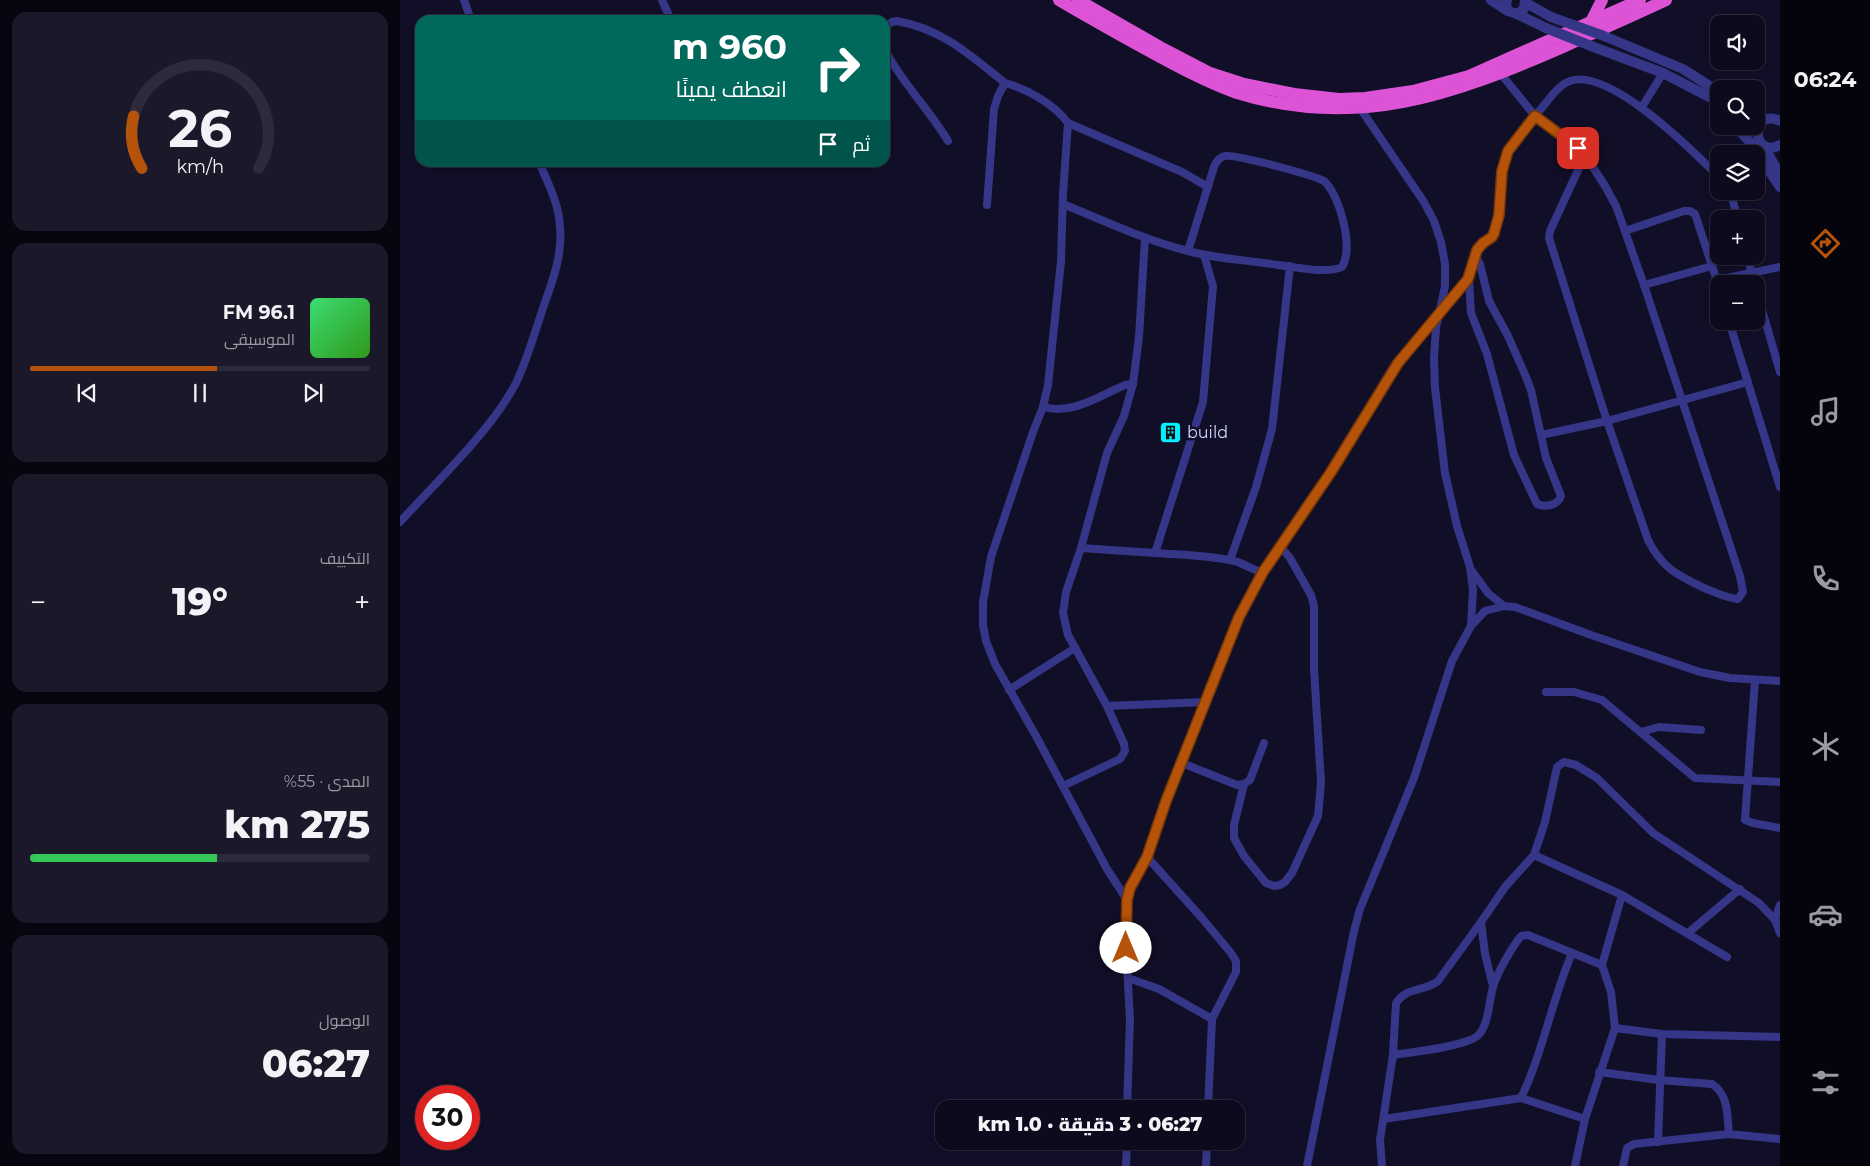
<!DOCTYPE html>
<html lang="ar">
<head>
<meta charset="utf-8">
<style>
  :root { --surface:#0d0a1d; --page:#1b182a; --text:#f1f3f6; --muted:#9a9aa4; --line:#2d2b3b; --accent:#b45309 }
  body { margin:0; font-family:Montserrat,Cairo,sans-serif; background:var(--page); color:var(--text); direction:rtl; height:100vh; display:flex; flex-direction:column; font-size:19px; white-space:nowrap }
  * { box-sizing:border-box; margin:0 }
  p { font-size:16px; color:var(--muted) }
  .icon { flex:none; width:28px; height:28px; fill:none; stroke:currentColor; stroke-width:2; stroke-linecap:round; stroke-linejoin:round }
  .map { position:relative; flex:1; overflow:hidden; direction:ltr }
  .drawer { display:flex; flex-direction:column; gap:12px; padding:12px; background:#070610; width:400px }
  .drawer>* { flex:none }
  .hud { position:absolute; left:15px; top:15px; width:475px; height:152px; border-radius:15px; box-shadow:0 1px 4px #0004,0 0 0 1px var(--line); direction:rtl; background:#00695c; color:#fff; overflow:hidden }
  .fabs { position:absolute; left:1310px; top:15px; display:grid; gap:10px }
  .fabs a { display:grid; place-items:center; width:55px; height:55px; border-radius:10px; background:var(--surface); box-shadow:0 1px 4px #0004,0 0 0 1px var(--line); font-size:25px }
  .speed { position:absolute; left:15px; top:1085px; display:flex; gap:10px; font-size:25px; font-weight:700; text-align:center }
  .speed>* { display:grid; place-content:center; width:65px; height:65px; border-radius:50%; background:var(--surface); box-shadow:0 1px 4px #0004,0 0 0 1px var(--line); line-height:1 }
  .speed .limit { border:8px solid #d22; background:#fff; color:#111 }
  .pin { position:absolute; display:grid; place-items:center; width:42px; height:42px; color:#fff; margin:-21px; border-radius:10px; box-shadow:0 2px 8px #0006 }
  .me { position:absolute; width:55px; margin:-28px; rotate:0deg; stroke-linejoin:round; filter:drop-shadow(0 0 4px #0008) }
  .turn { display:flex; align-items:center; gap:18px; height:105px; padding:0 20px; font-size:22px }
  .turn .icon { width:65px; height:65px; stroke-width:2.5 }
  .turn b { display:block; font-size:35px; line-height:42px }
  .then { display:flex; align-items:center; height:48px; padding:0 20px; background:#0003; gap:10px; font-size:19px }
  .big { font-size:38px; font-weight:800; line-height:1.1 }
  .drawer .tile { flex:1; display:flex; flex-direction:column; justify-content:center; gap:8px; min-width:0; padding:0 18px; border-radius:15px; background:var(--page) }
  .drawer .dial { align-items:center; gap:0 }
  .dial svg { height:130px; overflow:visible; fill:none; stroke:var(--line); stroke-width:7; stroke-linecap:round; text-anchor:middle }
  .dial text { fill:var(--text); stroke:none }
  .song { display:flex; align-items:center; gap:15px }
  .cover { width:60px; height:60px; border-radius:8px; background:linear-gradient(135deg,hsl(140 70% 55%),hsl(110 70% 35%)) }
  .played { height:5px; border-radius:2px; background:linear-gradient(90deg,var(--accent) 55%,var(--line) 55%) }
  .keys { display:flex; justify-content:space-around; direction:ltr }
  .heat { display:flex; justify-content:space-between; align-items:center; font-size:28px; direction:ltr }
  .charge { height:8px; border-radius:4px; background:linear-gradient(90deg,#34c759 55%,var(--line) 0) }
  .trip { position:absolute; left:535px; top:1100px; width:310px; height:50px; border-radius:15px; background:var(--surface); box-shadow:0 1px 4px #0004,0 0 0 1px var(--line); font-weight:800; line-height:50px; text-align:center; direction:rtl }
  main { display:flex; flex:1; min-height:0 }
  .menu { display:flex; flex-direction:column; width:90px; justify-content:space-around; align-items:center; background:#05040c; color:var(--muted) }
  .menu .icon { width:35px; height:35px }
  .menu .active { color:var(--accent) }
  .menu b { font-size:22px; color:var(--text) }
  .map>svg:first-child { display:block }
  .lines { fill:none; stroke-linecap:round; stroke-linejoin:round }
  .minor { stroke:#363688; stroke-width:8 }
  .tertiary { stroke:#363688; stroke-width:10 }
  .trunk { stroke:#dc54d5; stroke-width:12 }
  .tertiary-bridge { stroke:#363688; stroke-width:10 }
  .route-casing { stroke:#753606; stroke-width:12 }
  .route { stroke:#b45309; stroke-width:9 }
  .labels { text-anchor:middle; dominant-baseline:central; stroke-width:5; stroke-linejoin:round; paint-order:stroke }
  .poi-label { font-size:16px; fill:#d6d3ff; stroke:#110e27; text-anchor:start }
</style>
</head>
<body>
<main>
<nav class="menu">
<b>06:24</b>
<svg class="icon active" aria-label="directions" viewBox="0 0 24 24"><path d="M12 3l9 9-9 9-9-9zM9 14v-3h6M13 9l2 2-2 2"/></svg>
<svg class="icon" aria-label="music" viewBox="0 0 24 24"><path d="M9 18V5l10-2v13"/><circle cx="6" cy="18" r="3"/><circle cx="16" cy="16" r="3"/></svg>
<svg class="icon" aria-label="phone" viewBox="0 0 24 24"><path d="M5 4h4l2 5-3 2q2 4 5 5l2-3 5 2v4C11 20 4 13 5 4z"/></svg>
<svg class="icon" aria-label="climate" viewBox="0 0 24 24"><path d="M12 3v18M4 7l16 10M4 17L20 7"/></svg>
<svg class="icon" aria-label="car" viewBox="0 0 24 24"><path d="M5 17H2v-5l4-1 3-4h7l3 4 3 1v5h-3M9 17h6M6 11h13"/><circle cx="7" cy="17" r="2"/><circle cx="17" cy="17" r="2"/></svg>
<svg class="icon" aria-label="filters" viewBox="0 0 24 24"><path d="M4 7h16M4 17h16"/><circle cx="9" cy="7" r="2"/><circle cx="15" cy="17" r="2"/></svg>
</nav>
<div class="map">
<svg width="1380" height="1166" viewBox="0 0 1380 1166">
  <rect width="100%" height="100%" fill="#110e27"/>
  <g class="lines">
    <g class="minor">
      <polyline points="64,0 71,20"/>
      <polyline points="262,0 271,20"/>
      <path d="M485,26L492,22L497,21C542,29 570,55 605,83"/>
      <path d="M485,50C502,83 529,109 548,141"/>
      <path d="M1101,74L1135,116L1170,141L1185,155L1205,186L1216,206L1244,285L1340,576L1343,592L1338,599C1326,598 1314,592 1304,588C1277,575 1262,568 1248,540L1207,421L1149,238L1150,231L1185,155"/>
      <polyline points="1242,107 1263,73"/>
      <polyline points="960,108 1024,202 1034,221 1041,242 1045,264 1045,286 1036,328 1034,358 1035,388 1045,473 1057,526 1070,567 1073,590 1071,625"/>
      <polyline points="668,123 663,194 661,261 648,385 643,407 633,432 591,557 583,602 583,625 586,641 595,664 636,736 707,869 727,900"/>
      <polyline points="1330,191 1338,219"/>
      <path d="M663,204C704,221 745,240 788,251C817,259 848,260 878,265C895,267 927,274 942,267C954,248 940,195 924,181C913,175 835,154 825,156C819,157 816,162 814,167L788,251"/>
      <path d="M587,205L594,109L598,96L605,83C627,89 654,104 668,123L782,172L808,187"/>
      <polyline points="1225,231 1284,211 1290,211 1295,214 1319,287"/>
      <path d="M1075,256L1069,279L1071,313L1087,354L1114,455L1137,504C1146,508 1158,505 1161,496L1146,458L1131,390L1126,377L1108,336L1089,301L1080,264L1075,256C1080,240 1090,243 1094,234C1105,208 1096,178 1107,152C1114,137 1129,122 1140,110C1148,101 1158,85 1170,81C1209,67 1293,151 1319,177"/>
      <polyline points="1347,256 1355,284"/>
      <polyline points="1317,280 1380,267"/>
      <polyline points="1244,285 1312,266"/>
      <polyline points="1356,289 1380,372"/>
      <polyline points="1329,321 1380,487"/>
      <path d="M643,407C673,415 699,396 725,385L733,384"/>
      <polyline points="1141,435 1207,421 1348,382"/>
      <path d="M0,522C37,481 91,431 116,383C127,360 134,335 142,311C151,285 163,256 160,227C159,204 148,183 139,162"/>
      <polyline points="681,548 755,553 803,402 813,286 804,255"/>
      <path d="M755,553C781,555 808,555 834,561C844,563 853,571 863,572"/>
      <polyline points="830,560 856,487 872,429 890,266"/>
      <polyline points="1072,571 1088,593 1104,606"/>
      <polyline points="1355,680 1345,820 1353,823 1380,828"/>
      <polyline points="609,690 675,648"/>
      <polyline points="1146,692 1174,692 1202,700 1295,778 1380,782"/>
      <polyline points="707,706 805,702"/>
      <polyline points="1241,732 1259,727 1301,730"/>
      <polyline points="782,763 837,785 844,784 850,780 864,743"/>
      <polyline points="844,784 834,825 834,838 844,856 866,883 874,886 880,885 885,882 892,873 918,816 921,782 914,669 914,606 911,595 890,558 880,546"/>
      <polyline points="663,786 720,759 725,751 724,744 707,706 668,635 663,613 666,592 681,548 707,453 724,416 733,384 739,337 745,238"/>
      <polyline points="1134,855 1222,895 1327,957"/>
      <polyline points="747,857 801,917 831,953 836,961 836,972 812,1019 808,1109"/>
      <polyline points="1375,920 1380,905"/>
      <polyline points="1288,933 1340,889"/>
      <polyline points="728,978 759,989 812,1019"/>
      <polyline points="1093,986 1085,954 1081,922 1105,887 1134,855 1145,822 1157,767 1164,762 1176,765 1197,778 1253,833 1359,903 1375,920 1380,933"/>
      <polyline points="1215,1028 1262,1034 1380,1037"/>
      <path d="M993,1055L996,1003C1006,987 1024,992 1038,981L1081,922"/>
      <path d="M1199,1072L1259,1080L1312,1084C1329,1095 1327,1116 1329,1134"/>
      <polyline points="1121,1098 1185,1119"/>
      <polyline points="727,1109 730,1019 726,948 727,900 732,883 747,857 766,801 839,617 863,572 931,472 999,363 1069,279"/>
      <path d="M984,1119L1121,1098C1143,1052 1152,1000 1172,953"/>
      <polyline points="1258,1142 1262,1034"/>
      <polyline points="726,1166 727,1141"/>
      <polyline points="806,1166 807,1141"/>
      <polyline points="907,1166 954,931 960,909 1014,778 1052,661 1071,626 1085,611 1104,606 1115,607 1191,635 1300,672 1330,678 1380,681"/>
      <path d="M982,1166L980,1140L993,1055C1012,1052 1061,1047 1076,1037C1089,1028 1089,1000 1093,987C1097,973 1112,947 1121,936L1128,935L1202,965"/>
      <polyline points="1175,1166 1185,1119 1215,1028 1211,992 1202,965 1222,895"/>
      <polyline points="1223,1166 1227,1148 1234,1144 1329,1134 1380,1139"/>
    </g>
    <g class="tertiary">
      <polyline points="1091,0 1108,11"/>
      <polyline points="1107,0 1106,5 1108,11 1117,14 1124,9 1125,0"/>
      <polyline points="1126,3 1151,17"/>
      <polyline points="1117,14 1146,28"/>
      <polyline points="1204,36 1283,69 1319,92"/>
      <polyline points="1191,46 1263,73 1319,102"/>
      <path d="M1380,121C1350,107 1351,160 1380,145"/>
      <polyline points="1335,126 1349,141 1380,187"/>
      <polyline points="1363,145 1380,175"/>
    </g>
    <g class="trunk">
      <path d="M659,0C693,20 727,39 762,58C786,71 811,84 837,93C957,130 1053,95 1163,47C1197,31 1232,16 1266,0"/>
      <polyline points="678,0 760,47 810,73 844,84 894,94 939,99 965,98 1013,91 1069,76 1240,0"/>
      <polyline points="1191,22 1202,0"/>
    </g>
    <g class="tertiary-bridge">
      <polyline points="1151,17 1204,36"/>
      <polyline points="1146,28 1191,46"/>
    </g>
  </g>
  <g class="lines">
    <defs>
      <polyline id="route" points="726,948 727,900 730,888 747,857 766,801 839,617 863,572 931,472 998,363 1068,279 1077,250 1083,243 1092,237 1094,233 1099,215 1102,171 1108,151 1135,116 1178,148"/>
    </defs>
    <use href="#route" class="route-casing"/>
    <use href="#route" class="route"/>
  </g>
  <defs>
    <symbol id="building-square" viewBox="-11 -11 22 22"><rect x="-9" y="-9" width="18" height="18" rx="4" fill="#00f0fe" stroke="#110e27"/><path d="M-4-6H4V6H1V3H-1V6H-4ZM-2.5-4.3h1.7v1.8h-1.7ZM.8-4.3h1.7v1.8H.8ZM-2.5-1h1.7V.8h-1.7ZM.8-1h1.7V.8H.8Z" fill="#111"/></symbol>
  </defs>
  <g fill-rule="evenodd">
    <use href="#building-square" x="758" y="420" width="25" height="25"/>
  </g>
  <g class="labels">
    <g class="poi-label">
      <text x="787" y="432">build</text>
    </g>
  </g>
</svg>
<div class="fabs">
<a><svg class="icon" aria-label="sound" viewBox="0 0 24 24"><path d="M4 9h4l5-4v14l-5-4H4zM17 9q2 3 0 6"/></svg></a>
<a><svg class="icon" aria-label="search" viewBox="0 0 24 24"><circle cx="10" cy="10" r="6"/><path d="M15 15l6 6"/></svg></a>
<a><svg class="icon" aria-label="layers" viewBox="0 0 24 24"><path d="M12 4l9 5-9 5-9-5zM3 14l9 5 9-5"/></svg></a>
<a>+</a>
<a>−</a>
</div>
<div class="speed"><div class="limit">30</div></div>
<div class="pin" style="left:1178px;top:148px;background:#d93025"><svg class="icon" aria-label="arrive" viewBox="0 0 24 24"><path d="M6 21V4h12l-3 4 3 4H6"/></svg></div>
<svg class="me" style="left:726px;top:948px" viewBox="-20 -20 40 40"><circle r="19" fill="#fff"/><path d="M0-13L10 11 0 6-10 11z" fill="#b45309"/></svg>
<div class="trip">06:27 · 3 دقيقة · 1.0 km</div>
<div class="hud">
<div class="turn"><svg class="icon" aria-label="right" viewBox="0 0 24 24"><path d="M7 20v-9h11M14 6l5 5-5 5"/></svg><div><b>960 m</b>انعطف يمينًا</div></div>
<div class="then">ثم<svg class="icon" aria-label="arrive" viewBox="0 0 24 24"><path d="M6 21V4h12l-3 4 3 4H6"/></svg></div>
</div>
</div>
<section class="drawer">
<div class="tile dial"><svg viewBox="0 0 100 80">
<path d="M14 69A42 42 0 1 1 86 69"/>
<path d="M14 69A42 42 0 0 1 9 37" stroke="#b45309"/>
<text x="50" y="56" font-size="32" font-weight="700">26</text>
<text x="50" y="72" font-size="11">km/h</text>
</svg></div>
<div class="tile">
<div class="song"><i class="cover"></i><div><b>96.1 FM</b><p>الموسيقى</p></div></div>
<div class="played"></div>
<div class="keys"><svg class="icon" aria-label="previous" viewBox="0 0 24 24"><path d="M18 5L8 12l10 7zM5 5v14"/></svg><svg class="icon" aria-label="pause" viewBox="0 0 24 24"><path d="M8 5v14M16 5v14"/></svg><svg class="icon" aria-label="next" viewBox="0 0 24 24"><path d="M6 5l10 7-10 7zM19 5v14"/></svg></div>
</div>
<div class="tile"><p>التكييف</p>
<div class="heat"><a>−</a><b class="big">19°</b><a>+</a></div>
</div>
<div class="tile"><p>المدى · 55%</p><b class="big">275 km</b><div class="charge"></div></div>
<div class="tile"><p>الوصول</p><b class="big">06:27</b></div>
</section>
</main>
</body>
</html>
